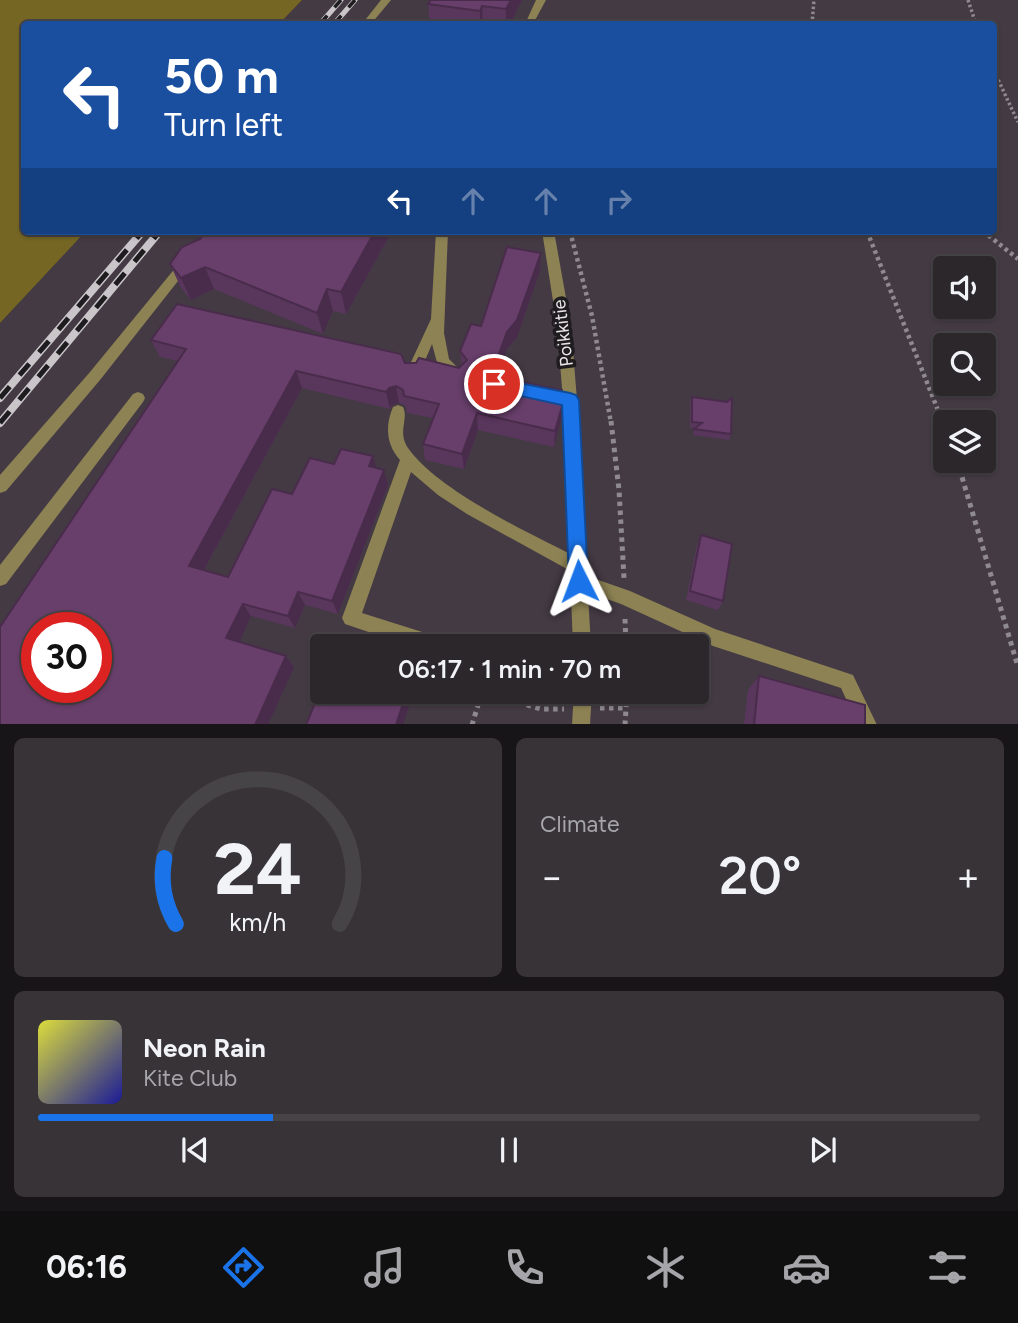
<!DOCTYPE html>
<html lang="en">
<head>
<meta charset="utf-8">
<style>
  :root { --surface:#2b272b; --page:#373337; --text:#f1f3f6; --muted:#a6a5a9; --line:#474447; --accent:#1a73e8 }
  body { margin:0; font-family:Figtree,sans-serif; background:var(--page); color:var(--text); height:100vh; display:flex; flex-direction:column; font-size:26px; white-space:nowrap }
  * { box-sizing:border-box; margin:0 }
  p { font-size:23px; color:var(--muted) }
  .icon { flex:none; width:38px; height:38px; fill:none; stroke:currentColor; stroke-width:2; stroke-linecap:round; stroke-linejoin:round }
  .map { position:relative; height:724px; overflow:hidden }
  .side { display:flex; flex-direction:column; gap:14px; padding:14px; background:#181518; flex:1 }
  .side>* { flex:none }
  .guide { position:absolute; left:21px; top:21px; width:976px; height:214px; border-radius:7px; box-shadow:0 2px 5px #0004,0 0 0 2px var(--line); background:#1a4fa0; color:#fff; overflow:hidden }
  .fabs { position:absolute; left:933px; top:256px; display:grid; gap:14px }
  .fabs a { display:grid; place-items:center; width:63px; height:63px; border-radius:7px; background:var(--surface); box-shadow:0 2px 5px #0004,0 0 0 2px var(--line); font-size:35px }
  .speed { position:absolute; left:21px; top:612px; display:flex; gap:14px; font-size:35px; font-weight:700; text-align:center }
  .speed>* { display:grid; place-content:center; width:91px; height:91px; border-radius:50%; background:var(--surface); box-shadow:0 2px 5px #0004,0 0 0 2px var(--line); line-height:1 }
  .speed .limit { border:10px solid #d22; background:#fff; color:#111 }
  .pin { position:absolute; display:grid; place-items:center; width:60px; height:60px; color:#fff; margin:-30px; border:4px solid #fff; border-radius:50%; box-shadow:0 2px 7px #0007 }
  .me { position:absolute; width:77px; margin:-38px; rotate:357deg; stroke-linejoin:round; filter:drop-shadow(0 0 5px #0008) }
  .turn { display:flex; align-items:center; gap:24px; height:147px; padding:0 28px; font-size:32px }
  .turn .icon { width:91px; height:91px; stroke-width:2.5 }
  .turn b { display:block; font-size:49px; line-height:60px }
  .lanes { display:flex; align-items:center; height:66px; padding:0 28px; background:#0003; justify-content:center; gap:35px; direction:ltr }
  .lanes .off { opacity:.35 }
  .big { font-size:52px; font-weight:600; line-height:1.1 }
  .side .tile { flex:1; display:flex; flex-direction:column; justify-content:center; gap:10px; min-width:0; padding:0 24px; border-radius:10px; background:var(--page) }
  .side .dial { align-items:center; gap:0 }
  .dial svg { height:182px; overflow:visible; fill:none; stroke:var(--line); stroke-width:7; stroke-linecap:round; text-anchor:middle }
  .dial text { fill:var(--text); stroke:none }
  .song { display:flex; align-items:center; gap:21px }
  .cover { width:84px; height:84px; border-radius:10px; background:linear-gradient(135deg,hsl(60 70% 55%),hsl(240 70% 35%)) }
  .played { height:7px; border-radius:4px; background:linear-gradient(90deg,var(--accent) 25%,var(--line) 25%) }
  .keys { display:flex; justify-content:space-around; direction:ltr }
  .heat { display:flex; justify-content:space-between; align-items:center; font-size:38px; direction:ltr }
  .side .tiles { flex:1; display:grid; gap:14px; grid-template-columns:1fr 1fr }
  .tile:last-child { grid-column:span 2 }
  .trip { position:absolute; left:310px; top:634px; width:399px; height:70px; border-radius:7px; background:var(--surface); box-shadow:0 2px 5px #0004,0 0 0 2px var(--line); font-weight:600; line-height:70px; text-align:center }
  .tabs { display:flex; height:112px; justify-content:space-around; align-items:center; background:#111011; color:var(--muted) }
  .tabs .icon { width:49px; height:49px }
  .tabs .on { color:var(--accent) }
  .tabs b { font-size:32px; color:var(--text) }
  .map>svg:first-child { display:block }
  .built { fill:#443a44; fill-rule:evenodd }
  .forest { fill:#756624 }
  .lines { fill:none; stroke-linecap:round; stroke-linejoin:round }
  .path-far2 { stroke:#8f8a8f; stroke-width:3.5; stroke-dasharray:2.5 2.5; stroke-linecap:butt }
  .path-far1 { stroke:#8f8a8f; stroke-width:4.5; stroke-dasharray:3.5 3.5; stroke-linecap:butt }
  .path { stroke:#8f8a8f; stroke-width:5; stroke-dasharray:4.5 4.5; stroke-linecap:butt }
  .lane { fill:#8d8253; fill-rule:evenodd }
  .street { fill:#8d8253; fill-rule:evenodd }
  .rail-far1-casing { stroke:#c9c5c9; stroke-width:5 }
  .rail-casing { stroke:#c9c5c9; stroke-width:8 }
  .rail-far1 { stroke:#1e1c1f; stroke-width:3.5; stroke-dasharray:11; stroke-linecap:butt }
  .rail { stroke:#1e1c1f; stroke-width:5; stroke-dasharray:15; stroke-linecap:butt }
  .wall { fill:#59365c }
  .shaded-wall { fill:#492c4b }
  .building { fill:#683f6b; stroke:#492c4b; stroke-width:2; fill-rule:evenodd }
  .route { fill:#1a73e8; stroke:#114b97; stroke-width:2 }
  .labels { text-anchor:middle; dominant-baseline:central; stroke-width:7; stroke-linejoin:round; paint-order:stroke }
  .street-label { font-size:18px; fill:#e9e5e9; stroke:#1e1c1f }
</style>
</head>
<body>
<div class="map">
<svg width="1018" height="725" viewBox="0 0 1018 725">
  <rect width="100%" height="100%" fill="#393439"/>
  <path class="built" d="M302,0H1018V724H0V323L86,231H994V24H279ZM945,268H984V306H945ZM945,345H984V383H945ZM945,422H984V460H945ZM37,628H96V688H37ZM322,646H696V691H322Z"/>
  <polygon class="forest" points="0,0 302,0 279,24 24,24 24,231 86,231 0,323"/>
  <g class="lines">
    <g class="path-far2">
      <polyline points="968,0 976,24"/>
      <polyline points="812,24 814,0"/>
      <polyline points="994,71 1018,122"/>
    </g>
    <g class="path-far1">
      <polyline points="570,231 592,316 611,423"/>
      <polyline points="867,231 943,423"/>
      <polyline points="983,231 1018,259"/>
    </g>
    <g class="path">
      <polyline points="611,421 619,490 624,578"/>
      <polyline points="943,421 945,427"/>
      <polyline points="957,460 1018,667"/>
      <polyline points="625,619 626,646"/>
      <polyline points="600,708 627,708"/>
      <polyline points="472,725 482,692 541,709 564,709"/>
      <polyline points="625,725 627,691"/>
    </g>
    <g class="lane">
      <polygon points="381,0 391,0 371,24 362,24"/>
      <polygon points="436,231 448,231 444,333 449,359 466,376 464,380 459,382 438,366 432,344 418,377 408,377 406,373 431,319"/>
      <polygon points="185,259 189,261 191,264 189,267 100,380 6,491 0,493 0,475 90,372 181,261"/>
      <polygon points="138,392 143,394 145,398 143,402 6,584 0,586 0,565 133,394"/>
      <path d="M398,405L403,407C409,420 397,431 408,448C439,492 535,536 584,561L586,567L581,574L630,591L715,629L853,675L877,725H858L841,688L713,646L621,604L573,587L571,581L576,574L467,514L438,495L411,472L362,613L438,637L444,640L447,646H410L345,624L342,618L400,460C386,444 385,426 393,407Z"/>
    </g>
    <g class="street">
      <polygon points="536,0 546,0 533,24 525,24"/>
      <polygon points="542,231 554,231 571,326 577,400 591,646 573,646 563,400 557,326"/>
      <polygon points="574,691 592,691 590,725 572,725"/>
    </g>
    <defs>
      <g id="rail-far1">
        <polyline points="320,24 341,0"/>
        <polyline points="334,24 355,0"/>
      </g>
      <g id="rail">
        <polyline points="0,398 143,231"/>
        <polyline points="0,423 160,231"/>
      </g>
    </defs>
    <use href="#rail-far1" class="rail-far1-casing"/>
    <use href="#rail" class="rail-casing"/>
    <use href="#rail-far1" class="rail-far1"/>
    <use href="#rail" class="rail"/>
  </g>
  <g class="wall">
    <polygon points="431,0 522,0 510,24 430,24 428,4"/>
    <polygon points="392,231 346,314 333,311 323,334 214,289 191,300 180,286 170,264 228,232"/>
    <polygon points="541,253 540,271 517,337 507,349 497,376 495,376 561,420 554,447 478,430 464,469 425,460 423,444 433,418 407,413 406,406 399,403 392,405 390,409 302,388 204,570 228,577 292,494 334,464 376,468 388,485 338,614 305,605 295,628 251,616 239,642 286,656 294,667 0,725 178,361 160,357 151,340 459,368 462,365 460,351"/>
    <polygon points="692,397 727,402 731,434 729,440 693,435 695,428 690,428 690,403"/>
    <polygon points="701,535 723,601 718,610 686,600 697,545"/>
    <polygon points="759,676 865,725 744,725 748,690"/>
  </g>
  <g class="shaded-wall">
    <polygon points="511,0 522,0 510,24 506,24 506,9"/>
    <polygon points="482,6 483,24 480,24 480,11"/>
    <polygon points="375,231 392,231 346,314 341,292"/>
    <polygon points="541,253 540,271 517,337 507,349 497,376 488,378 484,368 487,361 507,332"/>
    <polygon points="205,267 214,289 191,300 181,278"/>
    <polygon points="327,289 333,311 323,334 317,313"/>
    <polygon points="296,371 302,388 199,579 189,566"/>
    <polygon points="396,386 399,403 392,405 390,409 386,392 389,388"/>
    <polygon points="563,403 561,420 554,447 555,431"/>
    <polygon points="477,413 478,430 464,469 462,454"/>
    <polygon points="373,456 377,471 369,466"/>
    <polygon points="384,470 388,485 338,614 332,601"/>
    <polygon points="298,592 305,605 295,628 288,616"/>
    <polygon points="243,604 251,616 236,650 226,638"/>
    <polygon points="286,656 294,667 268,725 255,725"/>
    <polygon points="407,691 414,691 403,725 396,725"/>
  </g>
  <g class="building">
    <polygon points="431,0 511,0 506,9 482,6 480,11 428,4"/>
    <polygon points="206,231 228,232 228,231 375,231 341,292 327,289 317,313 205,267 181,278 170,264 182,247 200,239"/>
    <path d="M507,247L541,253L517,320L507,332L497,359L487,361L484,368L493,376L562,390L563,403L555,431L477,413L462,454L423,444L439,404L404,396L403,390L396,386L389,388L386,392L296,371L189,566L228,577L272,489L292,494L310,458L334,464L341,449L373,456L369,466L384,470L332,601L298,592L288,616L243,604L226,638L286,656L255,725H0V627L186,349L151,340L177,304L401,354L405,363H416L419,358L459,368L467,360L460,351L471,324L481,326ZM37,628H96V688H37Z"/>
    <polygon points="692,397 727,402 732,398 731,434 694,429 702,423 692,422"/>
    <polygon points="701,535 732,544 723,601 690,591"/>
    <polygon points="759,676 865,705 865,725 754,725"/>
    <polygon points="322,686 322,691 407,691 396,725 306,725"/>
  </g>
  <polygon class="route" points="494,378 570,393 576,395 579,400 588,581 586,587 579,590 572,587 569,581 562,405 488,389 486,384 488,380"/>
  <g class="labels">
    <g class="street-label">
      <text transform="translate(563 333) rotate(-97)">Poikkitie</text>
    </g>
  </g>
</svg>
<div class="fabs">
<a><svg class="icon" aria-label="sound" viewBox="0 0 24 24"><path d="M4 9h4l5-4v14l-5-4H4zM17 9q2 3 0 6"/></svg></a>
<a><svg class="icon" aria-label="search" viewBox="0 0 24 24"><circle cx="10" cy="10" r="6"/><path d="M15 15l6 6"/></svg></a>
<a><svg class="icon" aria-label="layers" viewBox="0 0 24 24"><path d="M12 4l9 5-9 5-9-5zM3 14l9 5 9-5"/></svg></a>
</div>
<div class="speed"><div class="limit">30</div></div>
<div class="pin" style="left:494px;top:384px;background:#d93025"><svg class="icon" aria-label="arrive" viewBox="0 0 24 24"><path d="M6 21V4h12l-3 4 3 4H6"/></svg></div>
<svg class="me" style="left:579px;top:581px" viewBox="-20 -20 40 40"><path d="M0-17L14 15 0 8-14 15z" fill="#1a73e8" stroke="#fff" stroke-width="4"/></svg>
<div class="trip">06:17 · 1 min · 70 m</div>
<div class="guide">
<div class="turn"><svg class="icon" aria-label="left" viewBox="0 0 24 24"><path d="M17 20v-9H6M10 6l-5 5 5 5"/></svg><div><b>50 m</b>Turn left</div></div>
<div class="lanes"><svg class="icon" aria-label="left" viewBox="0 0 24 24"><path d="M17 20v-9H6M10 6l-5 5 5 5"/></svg><svg class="icon off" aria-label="ahead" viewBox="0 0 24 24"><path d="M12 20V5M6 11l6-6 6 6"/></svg><svg class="icon off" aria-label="ahead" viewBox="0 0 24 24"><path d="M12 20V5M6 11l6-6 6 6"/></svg><svg class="icon off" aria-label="right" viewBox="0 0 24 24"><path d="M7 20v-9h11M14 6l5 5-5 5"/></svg></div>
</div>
</div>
<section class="side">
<div class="tiles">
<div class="tile dial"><svg viewBox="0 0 100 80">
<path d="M14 69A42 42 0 1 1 86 69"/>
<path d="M14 69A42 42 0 0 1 9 40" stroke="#1a73e8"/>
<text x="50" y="56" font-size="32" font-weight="700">24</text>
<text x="50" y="72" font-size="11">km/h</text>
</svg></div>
<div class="tile"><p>Climate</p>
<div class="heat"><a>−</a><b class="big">20°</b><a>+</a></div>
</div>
<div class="tile">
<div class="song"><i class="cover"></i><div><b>Neon Rain</b><p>Kite Club</p></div></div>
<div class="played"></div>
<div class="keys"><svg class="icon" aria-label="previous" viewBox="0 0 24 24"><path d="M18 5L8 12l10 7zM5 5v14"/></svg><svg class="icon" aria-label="pause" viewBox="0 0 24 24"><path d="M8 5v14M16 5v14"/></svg><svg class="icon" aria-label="next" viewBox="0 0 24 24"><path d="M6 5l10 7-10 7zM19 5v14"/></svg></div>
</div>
</div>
</section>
<nav class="tabs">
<b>06:16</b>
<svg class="icon on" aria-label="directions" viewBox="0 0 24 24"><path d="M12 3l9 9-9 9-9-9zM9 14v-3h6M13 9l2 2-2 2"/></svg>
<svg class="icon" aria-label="music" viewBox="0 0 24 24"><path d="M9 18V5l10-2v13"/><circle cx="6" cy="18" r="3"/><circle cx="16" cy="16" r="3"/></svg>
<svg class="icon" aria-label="phone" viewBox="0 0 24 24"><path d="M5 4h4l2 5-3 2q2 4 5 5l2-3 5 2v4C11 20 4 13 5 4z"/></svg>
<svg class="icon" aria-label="climate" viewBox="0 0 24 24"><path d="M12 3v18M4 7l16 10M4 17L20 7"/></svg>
<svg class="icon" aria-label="car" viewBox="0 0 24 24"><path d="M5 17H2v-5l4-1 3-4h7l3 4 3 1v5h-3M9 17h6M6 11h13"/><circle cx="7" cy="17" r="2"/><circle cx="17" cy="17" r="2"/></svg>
<svg class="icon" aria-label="filters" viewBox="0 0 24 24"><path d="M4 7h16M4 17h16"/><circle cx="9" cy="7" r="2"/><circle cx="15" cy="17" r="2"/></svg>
</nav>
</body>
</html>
